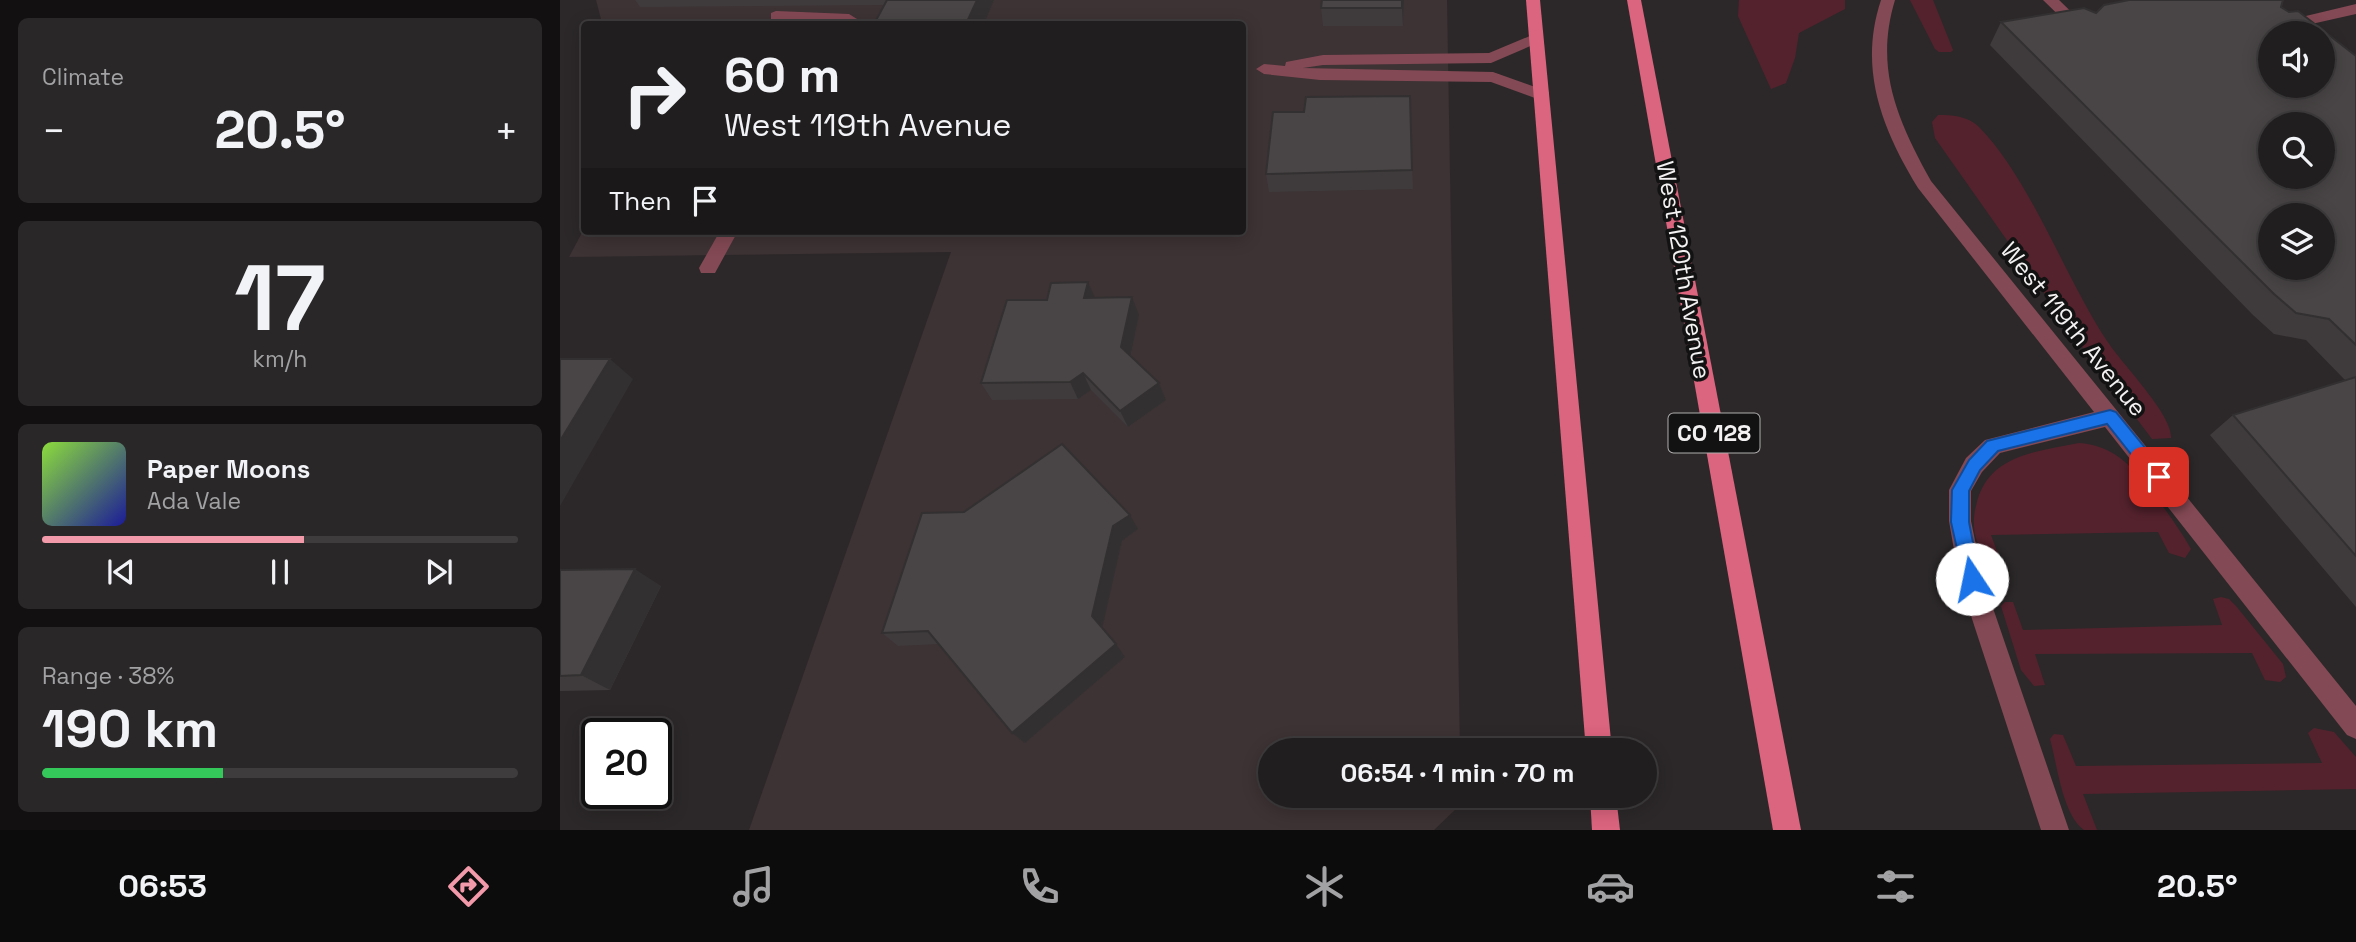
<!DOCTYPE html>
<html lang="en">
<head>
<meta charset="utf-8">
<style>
  :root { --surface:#211e1f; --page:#292728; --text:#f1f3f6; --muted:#a2a2a4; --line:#3e3c3d; --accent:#f39aaa }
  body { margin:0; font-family:"Space Grotesk",sans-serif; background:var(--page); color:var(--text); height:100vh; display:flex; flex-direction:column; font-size:26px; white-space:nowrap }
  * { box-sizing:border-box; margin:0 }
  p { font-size:23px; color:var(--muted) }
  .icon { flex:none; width:38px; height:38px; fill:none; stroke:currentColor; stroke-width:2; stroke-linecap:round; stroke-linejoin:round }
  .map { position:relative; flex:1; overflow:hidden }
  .drawer { display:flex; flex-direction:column; gap:18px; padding:18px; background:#121011; width:560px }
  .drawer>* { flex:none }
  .banner { position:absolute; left:21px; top:21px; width:665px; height:214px; border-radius:7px; box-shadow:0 4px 18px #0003,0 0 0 2px var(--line); background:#211e1f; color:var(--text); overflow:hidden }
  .buttons { position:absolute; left:1698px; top:21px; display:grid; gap:14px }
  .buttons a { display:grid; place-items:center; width:77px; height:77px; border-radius:50%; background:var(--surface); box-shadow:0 4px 18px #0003,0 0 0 2px var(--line); font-size:35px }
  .speed { position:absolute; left:21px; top:718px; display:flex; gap:14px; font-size:35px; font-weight:700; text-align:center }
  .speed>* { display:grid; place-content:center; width:91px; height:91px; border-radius:50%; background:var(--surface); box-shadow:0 4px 18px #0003,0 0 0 2px var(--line); line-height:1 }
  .speed .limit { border:4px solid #111; border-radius:10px; background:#fff; color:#111 }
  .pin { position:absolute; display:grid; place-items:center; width:60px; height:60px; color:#fff; margin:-30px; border-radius:14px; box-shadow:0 4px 10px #0006 }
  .me { position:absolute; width:77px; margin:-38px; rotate:349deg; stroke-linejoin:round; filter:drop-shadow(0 0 5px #0008) }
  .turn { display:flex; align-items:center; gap:24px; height:147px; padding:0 28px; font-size:32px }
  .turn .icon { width:91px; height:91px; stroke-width:2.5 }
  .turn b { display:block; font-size:49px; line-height:60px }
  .then { display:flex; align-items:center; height:66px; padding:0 28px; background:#0003; gap:14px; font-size:26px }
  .big { font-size:52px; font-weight:800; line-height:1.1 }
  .drawer .tile { flex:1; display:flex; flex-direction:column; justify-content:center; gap:10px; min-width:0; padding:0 24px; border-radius:10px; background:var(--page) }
  .drawer .dial { align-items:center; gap:0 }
  .dial b { font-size:91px; line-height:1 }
  .song { display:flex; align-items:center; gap:21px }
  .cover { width:84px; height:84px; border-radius:10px; background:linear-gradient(135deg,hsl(90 70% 55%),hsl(240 70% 35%)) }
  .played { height:7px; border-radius:4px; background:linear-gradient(90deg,var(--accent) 55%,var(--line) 55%) }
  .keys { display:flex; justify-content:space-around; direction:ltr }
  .heat { display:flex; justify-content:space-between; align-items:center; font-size:38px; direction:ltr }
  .charge { height:10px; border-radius:5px; background:linear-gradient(90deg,#34c759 38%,var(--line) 0) }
  .trip { position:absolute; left:698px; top:738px; width:399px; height:70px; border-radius:35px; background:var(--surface); box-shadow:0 4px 18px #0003,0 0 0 2px var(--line); font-weight:800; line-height:70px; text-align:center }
  .tab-bar { display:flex; height:112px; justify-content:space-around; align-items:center; background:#0d0c0c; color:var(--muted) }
  .tab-bar .icon { width:49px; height:49px }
  .tab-bar .active { color:var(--accent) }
  .tab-bar b { font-size:32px; color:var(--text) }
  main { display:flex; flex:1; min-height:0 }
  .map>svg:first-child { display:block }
  .built { fill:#3d3234 }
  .green { fill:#54222d }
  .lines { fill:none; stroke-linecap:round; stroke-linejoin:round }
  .minor { fill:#834954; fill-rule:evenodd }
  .major { fill:#db647e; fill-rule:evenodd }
  .wall { fill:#3f3b3c }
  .shaded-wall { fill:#333031 }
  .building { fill:#494546; stroke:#333031; stroke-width:2; fill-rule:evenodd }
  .route { fill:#1a73e8; stroke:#114b97; stroke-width:2 }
  .labels { text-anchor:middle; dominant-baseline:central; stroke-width:7; stroke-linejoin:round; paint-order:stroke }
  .shield { fill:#131212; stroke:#b0aeae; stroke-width:2 }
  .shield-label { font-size:23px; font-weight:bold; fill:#f3f1f1 }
  .street-label { font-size:24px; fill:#f3f1f1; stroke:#131212 }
</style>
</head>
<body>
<main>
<section class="drawer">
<div class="tile"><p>Climate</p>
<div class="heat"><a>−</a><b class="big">20.5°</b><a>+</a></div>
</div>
<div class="tile dial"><b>17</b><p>km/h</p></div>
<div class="tile">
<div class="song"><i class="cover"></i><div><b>Paper Moons</b><p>Ada Vale</p></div></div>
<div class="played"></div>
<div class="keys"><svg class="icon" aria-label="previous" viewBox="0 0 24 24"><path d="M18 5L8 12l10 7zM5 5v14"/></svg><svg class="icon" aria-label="pause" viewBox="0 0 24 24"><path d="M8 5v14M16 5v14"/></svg><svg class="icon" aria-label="next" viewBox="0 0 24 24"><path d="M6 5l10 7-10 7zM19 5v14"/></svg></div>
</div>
<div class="tile"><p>Range · 38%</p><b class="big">190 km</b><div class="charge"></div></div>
</section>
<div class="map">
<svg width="1796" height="830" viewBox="0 0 1796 830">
  <rect width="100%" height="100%" fill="#2c2829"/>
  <polygon class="built" points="36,0 887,0 900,751 710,751 710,796 900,796 900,805 874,830 189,830 391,252 9,257 24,229 682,231 682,24 51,24 41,19"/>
  <g class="green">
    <polygon points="1179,0 1285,0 1285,9 1239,33 1235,58 1226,83 1211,89 1178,16"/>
    <polygon points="1350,0 1373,0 1393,50 1391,52 1379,52 1375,49"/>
    <path d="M1378,115C1392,115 1407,116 1418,126C1470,178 1505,278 1547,341C1561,363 1613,415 1611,438L1592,439L1518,341L1375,138L1372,122Z"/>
    <path d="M1519,443C1534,444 1548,449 1560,458C1580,472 1619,527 1631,549L1625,558L1609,553L1598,532L1431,535L1441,562L1425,558C1415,542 1411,525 1416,506C1427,455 1475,452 1519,443Z"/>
    <polygon points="1661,597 1669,599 1676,606 1723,664 1726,677 1720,682 1705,680 1692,653 1475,654 1485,685 1474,686 1461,670 1441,606 1445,602 1453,602 1463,630 1662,625 1653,599"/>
    <path d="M1754,728L1774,732L1796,757V789L1523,794L1537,830H1524C1502,814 1497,763 1490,739L1494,734L1503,735L1516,766L1762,763L1748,733Z"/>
  </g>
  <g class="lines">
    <g class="minor">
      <path d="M1321,0H1335C1314,69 1338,121 1371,181L1796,706V739L1787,735L1545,427L1440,453L1422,472L1411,491V521L1423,579L1509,830H1481L1399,579L1389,521V490L1406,458L1425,440L1534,412L1358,188C1322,129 1298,69 1321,0Z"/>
      <polygon points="1483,0 1499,0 1529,29 1521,34 1516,32"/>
      <polygon points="1796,4 1796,14 1721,31 1713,26 1716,23"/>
      <polygon points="216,11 289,14 297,19 294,24 211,19 211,13"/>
      <polygon points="977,33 982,35 982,41 931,63 763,65 743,68 933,72 989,92 989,100 983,101 931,82 760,80 704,74 696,69 704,64 725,66 726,62 763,55 929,53"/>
      <polygon points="160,231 178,231 155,273 141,273 139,268"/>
    </g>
    <g class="major">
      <polygon points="966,0 980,0 1052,751 1026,751"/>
      <polygon points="1067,0 1081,0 1241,830 1213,830"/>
      <polygon points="1030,796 1056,796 1060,830 1032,830"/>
    </g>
  </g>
  <g class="wall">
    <polygon points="75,0 434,0 424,24 325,5 80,7"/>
    <polygon points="844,0 843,26 763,26 761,8"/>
    <polygon points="1721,7 1796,56 1796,607 1650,435 1673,415 1785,380 1746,340 1714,334 1693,315 1430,45 1441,22 1536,13"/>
    <polygon points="850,96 853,189 709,192 706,174 744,112"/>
    <polygon points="528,282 535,298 579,315 571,356 599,383 606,400 568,427 531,390 518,399 432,400 421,383 487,300"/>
    <polygon points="578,529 562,541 542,628 565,657 465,743 452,733 379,644 338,646 322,633"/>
    <polygon points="0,570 101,586 50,690 0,691"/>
  </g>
  <g class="shaded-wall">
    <polygon points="417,0 434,0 424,24 406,24"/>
    <polygon points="842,0 844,0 843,26 842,8"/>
    <polygon points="528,282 536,300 524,298"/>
    <polygon points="572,297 579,315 569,364 561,347"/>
    <polygon points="50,359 73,379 0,506 0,441"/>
    <polygon points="523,373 531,390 518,399 510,382"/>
    <polygon points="599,383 606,400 568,427 560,411"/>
    <polygon points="570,515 578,529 562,541 542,629 532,616 553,526"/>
    <polygon points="75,569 101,586 50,690 21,675"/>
    <polygon points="556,644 565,657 465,743 452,733"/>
  </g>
  <g class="building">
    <polygon points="327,0 417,0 406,24 314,24"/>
    <polygon points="762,0 842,0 842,8 761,8"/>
    <path d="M1569,0H1723L1721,7L1729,12L1738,11L1796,56V345L1769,319L1736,313L1714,294L1441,22L1524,8L1536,13L1544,5ZM1710,33H1762V86H1710ZM1710,124H1762V177H1710ZM1710,215H1762V268H1710Z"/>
    <polygon points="850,96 852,170 706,174 713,112 744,112 746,97"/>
    <polygon points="528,282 524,298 572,297 561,347 599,383 560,411 523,373 510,382 421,383 447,300 487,300 491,283"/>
    <polygon points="0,359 50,359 0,441"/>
    <polygon points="1796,377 1796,556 1673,415"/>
    <polygon points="502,444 570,515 553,526 532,616 556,644 452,733 368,631 322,633 362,513 404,512"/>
    <polygon points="75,569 21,675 0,676 0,570"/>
  </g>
  <polygon class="route" points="1550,410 1556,412 1605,472 1605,482 1593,482 1547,424 1438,451 1420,470 1409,491 1409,522 1420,579 1418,585 1405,585 1391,522 1392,490 1409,460 1427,441"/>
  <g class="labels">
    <rect class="shield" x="1108.5" y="413.5" width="91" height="39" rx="5"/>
    <g class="shield-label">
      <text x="1154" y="433">CO 128</text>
    </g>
    <g class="street-label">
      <text transform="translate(1124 270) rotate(80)">West 120th Avenue</text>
      <text transform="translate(1514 329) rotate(51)">West 119th Avenue</text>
    </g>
  </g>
</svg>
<div class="buttons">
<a><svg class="icon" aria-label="sound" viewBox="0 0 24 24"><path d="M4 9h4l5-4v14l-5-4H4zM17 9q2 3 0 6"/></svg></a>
<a><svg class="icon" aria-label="search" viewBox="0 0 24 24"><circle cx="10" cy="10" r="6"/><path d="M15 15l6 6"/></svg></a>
<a><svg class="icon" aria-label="layers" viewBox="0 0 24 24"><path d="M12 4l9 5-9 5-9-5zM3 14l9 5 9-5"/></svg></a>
</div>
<div class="speed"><div class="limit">20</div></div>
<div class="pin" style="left:1599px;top:477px;background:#d93025"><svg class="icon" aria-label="arrive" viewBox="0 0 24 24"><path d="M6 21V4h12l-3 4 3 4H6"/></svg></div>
<svg class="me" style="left:1412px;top:579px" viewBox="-20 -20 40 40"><circle r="19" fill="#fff"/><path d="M0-13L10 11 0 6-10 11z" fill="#1a73e8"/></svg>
<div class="trip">06:54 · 1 min · 70 m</div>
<div class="banner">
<div class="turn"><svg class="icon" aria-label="right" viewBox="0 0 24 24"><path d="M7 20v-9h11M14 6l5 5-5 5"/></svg><div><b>60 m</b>West 119th Avenue</div></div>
<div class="then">Then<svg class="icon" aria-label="arrive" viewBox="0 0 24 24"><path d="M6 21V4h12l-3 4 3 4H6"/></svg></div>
</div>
</div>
</main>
<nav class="tab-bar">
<b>06:53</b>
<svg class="icon active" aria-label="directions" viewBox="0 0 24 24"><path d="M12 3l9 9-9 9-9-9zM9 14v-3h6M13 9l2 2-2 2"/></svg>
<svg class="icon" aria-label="music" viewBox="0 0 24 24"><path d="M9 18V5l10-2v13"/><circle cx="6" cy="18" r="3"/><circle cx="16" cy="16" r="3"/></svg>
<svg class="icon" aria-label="phone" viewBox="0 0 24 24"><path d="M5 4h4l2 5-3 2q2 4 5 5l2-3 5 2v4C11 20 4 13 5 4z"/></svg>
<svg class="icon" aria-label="climate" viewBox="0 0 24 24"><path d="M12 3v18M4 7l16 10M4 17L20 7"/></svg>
<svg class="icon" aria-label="car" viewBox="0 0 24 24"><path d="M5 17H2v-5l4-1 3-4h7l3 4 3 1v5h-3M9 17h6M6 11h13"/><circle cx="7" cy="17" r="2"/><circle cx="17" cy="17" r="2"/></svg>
<svg class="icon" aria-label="filters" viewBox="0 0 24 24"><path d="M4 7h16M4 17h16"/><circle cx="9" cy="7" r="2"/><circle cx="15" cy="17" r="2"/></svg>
<b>20.5°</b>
</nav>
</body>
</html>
